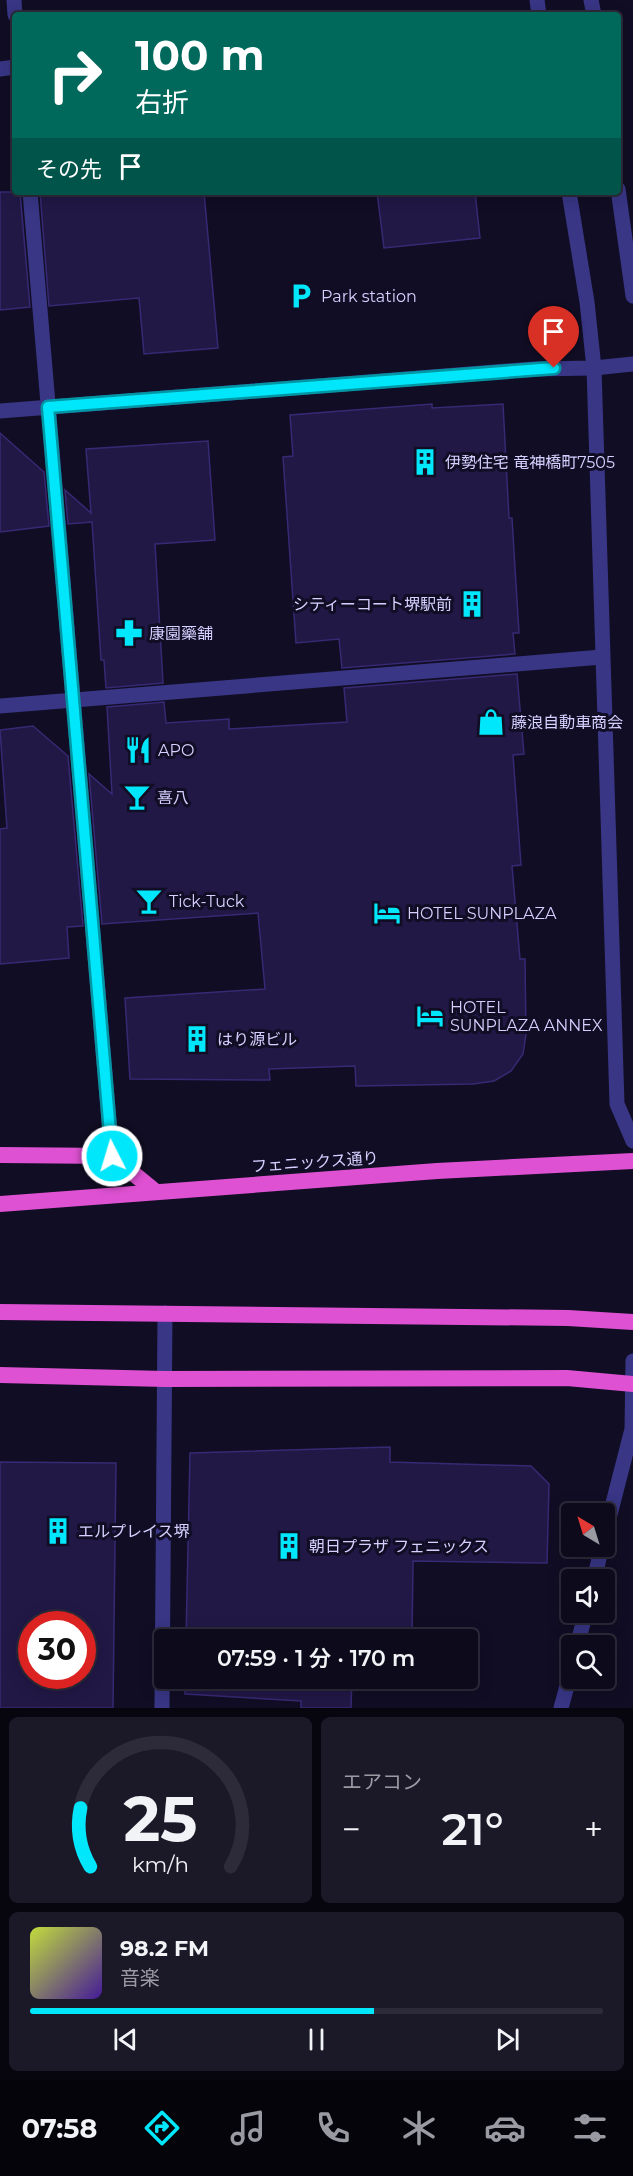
<!DOCTYPE html>
<html lang="ja">
<head>
<meta charset="utf-8">
<style>
  :root { --surface:#0d0a1b; --page:#1b1828; --text:#f1f3f6; --muted:#9a9aa3; --line:#2d2b3a; --accent:#00e7fb }
  body { margin:0; font-family:Montserrat,"Noto Sans JP",sans-serif; background:var(--page); color:var(--text); height:100vh; display:flex; flex-direction:column; font-size:22px; white-space:nowrap }
  * { box-sizing:border-box; margin:0 }
  p { font-size:20px; color:var(--muted) }
  .icon { flex:none; width:33px; height:33px; fill:none; stroke:currentColor; stroke-width:2; stroke-linecap:round; stroke-linejoin:round }
  .map { position:relative; height:1708px; overflow:hidden }
  .details { display:flex; flex-direction:column; gap:9px; padding:9px; background:#07060f; flex:1 }
  .details>* { flex:none }
  .guide { position:absolute; left:12px; top:12px; width:609px; height:183px; border-radius:6px; box-shadow:0 3px 15px #0003,0 0 0 2px var(--line); background:#00695c; color:#fff; overflow:hidden }
  .needle { width:39px; rotate:322deg }
  .buttons { position:absolute; left:561px; top:1503px; display:grid; gap:12px }
  .buttons a { display:grid; place-items:center; width:54px; height:54px; border-radius:6px; background:var(--surface); box-shadow:0 3px 15px #0003,0 0 0 2px var(--line); font-size:30px }
  .speed { position:absolute; left:18px; top:1611px; display:flex; gap:12px; font-size:30px; font-weight:700; text-align:center }
  .speed>* { display:grid; place-content:center; width:78px; height:78px; border-radius:50%; background:var(--surface); box-shadow:0 3px 15px #0003,0 0 0 2px var(--line); line-height:1 }
  .speed .limit { border:9px solid #d22; background:#fff; color:#111 }
  .pin { position:absolute; display:grid; place-items:center; width:51px; height:51px; color:#fff; margin:-62px -26px; border-radius:50% 50% 50% 0; rotate:-45deg; box-shadow:0 0 6px #0007 }
  .pin .icon { rotate:45deg }
  .me { position:absolute; width:66px; margin:-33px; rotate:355deg; stroke-linejoin:round; filter:drop-shadow(0 0 4px #0008) }
  .turn { display:flex; align-items:center; gap:21px; height:126px; padding:0 24px; font-size:27px }
  .turn .icon { width:78px; height:78px; stroke-width:2.5 }
  .turn b { display:block; font-size:42px; line-height:51px }
  .then { display:flex; align-items:center; height:57px; padding:0 24px; background:#0003; gap:12px; font-size:22px }
  .big { font-size:45px; font-weight:600; line-height:1.1 }
  .details .card { flex:1; display:flex; flex-direction:column; justify-content:center; gap:9px; min-width:0; padding:0 21px; border-radius:9px; background:var(--page) }
  .details .dial { align-items:center; gap:0 }
  .dial svg { height:156px; overflow:visible; fill:none; stroke:var(--line); stroke-width:7; stroke-linecap:round; text-anchor:middle }
  .dial text { fill:var(--text); stroke:none }
  .song { display:flex; align-items:center; gap:18px }
  .cover { width:72px; height:72px; border-radius:9px; background:linear-gradient(135deg,hsl(70 70% 55%),hsl(260 70% 35%)) }
  .played { height:6px; border-radius:3px; background:linear-gradient(90deg,var(--accent) 60%,var(--line) 60%) }
  .keys { display:flex; justify-content:space-around; direction:ltr }
  .heat { display:flex; justify-content:space-between; align-items:center; font-size:33px; direction:ltr }
  .details .tiles { flex:1; display:grid; gap:9px; grid-template-columns:1fr 1fr }
  .card:last-child { grid-column:span 2 }
  .trip { position:absolute; left:154px; top:1629px; width:324px; height:60px; border-radius:6px; background:var(--surface); box-shadow:0 3px 15px #0003,0 0 0 2px var(--line); font-weight:600; line-height:60px; text-align:center }
  .tabs { display:flex; height:96px; justify-content:space-around; align-items:center; background:#05040b; color:var(--muted) }
  .tabs .icon { width:42px; height:42px }
  .tabs .active { color:var(--accent) }
  .tabs b { font-size:27px; color:var(--text) }
  .map>svg:first-child { display:block }
  .building { fill:#211846; stroke:#372973; stroke-width:1.5; fill-rule:evenodd }
  .lines { fill:none; stroke-linecap:round; stroke-linejoin:round }
  .minor { stroke:#383685; stroke-width:15 }
  .tertiary { stroke:#383685; stroke-width:15 }
  .trunk { stroke:#de51d2; stroke-width:16 }
  .route-casing { stroke:#0096a3; stroke-width:15 }
  .route { stroke:#00e7fb; stroke-width:10 }
  .labels { text-anchor:middle; dominant-baseline:central; stroke-width:6; stroke-linejoin:round; paint-order:stroke }
  .poi-label { font-size:16px; fill:#d5d0ff; stroke:#110d24; text-anchor:start }
  .street-label { font-size:16px; fill:#d5d0ff; stroke:#110d24 }
</style>
</head>
<body>
<div class="map">
<svg width="633" height="1708" viewBox="0 0 633 1708">
  <rect width="100%" height="100%" fill="#110d24"/>
  <g class="building">
    <polygon points="0,192 20,192 30,307 0,310"/>
    <polygon points="40,192 204,192 218,348 144,354 139,298 49,306"/>
    <polygon points="377,192 475,192 480,238 384,248"/>
    <polygon points="432,404 432,408 503,404 509,518 512,518 519,633 513,633 515,654 342,668 339,639 296,643 283,457 293,456 290,415"/>
    <polygon points="0,433 44,472 49,526 0,532"/>
    <polygon points="208,441 215,540 155,544 163,683 106,688 104,660 101,660 92,522 68,524 65,490 91,513 86,449"/>
    <polygon points="517,674 524,754 513,755 521,865 512,866 520,959 525,959 526,1034 523,1054 511,1071 494,1081 473,1084 356,1086 355,1066 269,1069 270,1080 130,1079 125,998 265,989 258,913 102,924 89,774 112,794 107,707 164,702 166,723 229,719 229,729 347,722 344,688"/>
    <polygon points="33,726 68,756 83,926 67,927 69,958 0,964 0,829 7,828 0,730"/>
    <polygon points="390,1447 390,1462 531,1466 549,1484 547,1563 413,1561 412,1640 186,1640 190,1453"/>
    <path d="M0,1462L116,1463L113,1708H0ZM32,1624H82V1676H32Z"/>
    <polygon points="185,1678 352,1678 351,1708 301,1708 301,1701 185,1694"/>
  </g>
  <g class="lines">
    <g class="minor">
      <polyline points="14,0 15,15"/>
      <polyline points="0,69 15,67"/>
      <polyline points="30,192 112,1156"/>
      <polyline points="0,411 534,369 594,368 633,364"/>
      <polyline points="0,706 602,657"/>
      <polyline points="162,1708 165,1313"/>
    </g>
    <g class="tertiary">
      <polyline points="537,0 539,15"/>
      <polyline points="591,0 594,15"/>
      <polyline points="618,189 633,296"/>
      <polyline points="569,192 587,302 594,368 617,1104 633,1141"/>
      <polyline points="604,1538 632,1429 633,1361"/>
      <polyline points="594,1580 602,1546"/>
      <polyline points="577,1646 586,1612"/>
      <polyline points="561,1708 572,1668"/>
    </g>
    <g class="trunk">
      <polyline points="0,1155 112,1156 156,1192"/>
      <polyline points="0,1204 437,1171 633,1161"/>
      <polyline points="0,1312 568,1318 633,1322"/>
      <polyline points="0,1375 165,1379 567,1378 633,1384"/>
    </g>
  </g>
  <g class="lines">
    <defs>
      <polyline id="route" points="112,1156 48,407 554,368"/>
    </defs>
    <use href="#route" class="route-casing"/>
    <use href="#route" class="route"/>
  </g>
  <defs>
    <symbol id="parking-bare" viewBox="-9 -9 18 18"><path d="M-3.5-5.5H1a3.5 3.5 0 0 1 0 7H-1V5.5H-3.5ZM-1-3.4V-.6H.8a1.4 1.4 0 0 0 0-2.8Z" fill="#00e7fb" stroke="#110d24" stroke-width="2.5" paint-order="stroke"/></symbol>
    <symbol id="building-bare" viewBox="-9 -9 18 18"><path d="M-4-6H4V6H1V3H-1V6H-4ZM-2.5-4.3h1.7v1.8h-1.7ZM.8-4.3h1.7v1.8H.8ZM-2.5-1h1.7V.8h-1.7ZM.8-1h1.7V.8H.8Z" fill="#00e7fb" stroke="#110d24" stroke-width="2.5" paint-order="stroke"/></symbol>
    <symbol id="pharmacy-bare" viewBox="-9 -9 18 18"><path d="M-2-6h4v4h4v4h-4v4h-4v-4h-4v-4h4Z" fill="#00e7fb" stroke="#110d24" stroke-width="2.5" paint-order="stroke"/></symbol>
    <symbol id="shop-bare" viewBox="-9 -9 18 18"><path d="M-5-2.5h2.3a2.7 3.5 0 0 1 5.4 0H5L5.5 6h-11ZM-1.5-2.5h3a1.5 2.3 0 0 0-3 0Z" fill="#00e7fb" stroke="#110d24" stroke-width="2.5" paint-order="stroke"/></symbol>
    <symbol id="restaurant-bare" viewBox="-9 -9 18 18"><path d="M-5-6h1v4h1v-4h1v4h1v-4h1v5L-1.5 .5V6h-2V.5L-5-1ZM5-6V6H3V1.5H1.5Q1.5-4 5-6Z" fill="#00e7fb" stroke="#110d24" stroke-width="2.5" paint-order="stroke"/></symbol>
    <symbol id="bar-bare" viewBox="-9 -9 18 18"><path d="M-6-5H6L.8 .8V4.5H3.5V6h-7V4.5H-.8V.8Z" fill="#00e7fb" stroke="#110d24" stroke-width="2.5" paint-order="stroke"/></symbol>
    <symbol id="hotel-bare" viewBox="-9 -9 18 18"><path d="M-6-4.5h1.5V1H6V5H4.5V3h-9V5H-6ZM-4 0a1.8 1.8 0 1 1 3.6 0ZM.5 0V-2.5h3Q6-2.5 6 0Z" fill="#00e7fb" stroke="#110d24" stroke-width="2.5" paint-order="stroke"/></symbol>
  </defs>
  <g fill-rule="evenodd">
    <use href="#parking-bare" x="282" y="277" width="38" height="38"/>
    <use href="#building-bare" x="406" y="443" width="38" height="38"/>
    <use href="#building-bare" x="453" y="585" width="38" height="38"/>
    <use href="#pharmacy-bare" x="110" y="614" width="38" height="38"/>
    <use href="#shop-bare" x="472" y="703" width="38" height="38"/>
    <use href="#restaurant-bare" x="119" y="731" width="38" height="38"/>
    <use href="#bar-bare" x="118" y="778" width="38" height="38"/>
    <use href="#bar-bare" x="130" y="882" width="38" height="38"/>
    <use href="#hotel-bare" x="368" y="894" width="38" height="38"/>
    <use href="#hotel-bare" x="411" y="997" width="38" height="38"/>
    <use href="#building-bare" x="178" y="1020" width="38" height="38"/>
    <use href="#building-bare" x="39" y="1512" width="38" height="38"/>
    <use href="#building-bare" x="270" y="1527" width="38" height="38"/>
  </g>
  <g class="labels">
    <g class="poi-label">
      <text x="321" y="296">Park station</text>
      <text x="445" y="462">伊勢住宅 竜神橋町7505</text>
      <text x="452" y="604" text-anchor="end">シティーコート堺駅前</text>
      <text x="149" y="633">康園藥舗</text>
      <text x="511" y="722">藤浪自動車商会</text>
      <text x="158" y="750">APO</text>
      <text x="157" y="797">喜八</text>
      <text x="169" y="901">Tick-Tuck</text>
      <text x="407" y="913">HOTEL SUNPLAZA</text>
      <text x="450" y="1007">HOTEL<tspan x="450" dy="18">SUNPLAZA ANNEX</tspan></text>
      <text x="217" y="1039">はり源ビル</text>
      <text x="78" y="1531">エルプレイス堺</text>
      <text x="309" y="1546">朝日プラザ フェニックス</text>
    </g>
    <g class="street-label">
      <text transform="translate(315 1162) rotate(-4)">フェニックス通り</text>
    </g>
  </g>
</svg>
<div class="buttons">
<a><svg class="needle" viewBox="-14 -14 28 28"><path d="M0-13l5 13h-10z" fill="#e53935"/><path d="M0 13l5-13h-10z" fill="#9a9aa3"/></svg></a>
<a><svg class="icon" aria-label="sound" viewBox="0 0 24 24"><path d="M4 9h4l5-4v14l-5-4H4zM17 9q2 3 0 6"/></svg></a>
<a><svg class="icon" aria-label="search" viewBox="0 0 24 24"><circle cx="10" cy="10" r="6"/><path d="M15 15l6 6"/></svg></a>
</div>
<div class="speed"><div class="limit">30</div></div>
<div class="pin" style="left:554px;top:368px;background:#d93025"><svg class="icon" aria-label="arrive" viewBox="0 0 24 24"><path d="M6 21V4h12l-3 4 3 4H6"/></svg></div>
<svg class="me" style="left:112px;top:1156px" viewBox="-20 -20 40 40"><circle r="17" fill="#00e7fb" stroke="#fff" stroke-width="3"/><path d="M0-11L8 9 0 5-8 9z" fill="#fff"/></svg>
<div class="trip">07:59 · 1 分 · 170 m</div>
<div class="guide">
<div class="turn"><svg class="icon" aria-label="right" viewBox="0 0 24 24"><path d="M7 20v-9h11M14 6l5 5-5 5"/></svg><div><b>100 m</b>右折</div></div>
<div class="then">その先<svg class="icon" aria-label="arrive" viewBox="0 0 24 24"><path d="M6 21V4h12l-3 4 3 4H6"/></svg></div>
</div>
</div>
<section class="details">
<div class="tiles">
<div class="card dial"><svg viewBox="0 0 100 80">
<path d="M14 69A42 42 0 1 1 86 69"/>
<path d="M14 69A42 42 0 0 1 9 39" stroke="#00e7fb"/>
<text x="50" y="56" font-size="32" font-weight="700">25</text>
<text x="50" y="72" font-size="11">km/h</text>
</svg></div>
<div class="card"><p>エアコン</p>
<div class="heat"><a>−</a><b class="big">21°</b><a>+</a></div>
</div>
<div class="card">
<div class="song"><i class="cover"></i><div><b>98.2 FM</b><p>音楽</p></div></div>
<div class="played"></div>
<div class="keys"><svg class="icon" aria-label="previous" viewBox="0 0 24 24"><path d="M18 5L8 12l10 7zM5 5v14"/></svg><svg class="icon" aria-label="pause" viewBox="0 0 24 24"><path d="M8 5v14M16 5v14"/></svg><svg class="icon" aria-label="next" viewBox="0 0 24 24"><path d="M6 5l10 7-10 7zM19 5v14"/></svg></div>
</div>
</div>
</section>
<nav class="tabs">
<b>07:58</b>
<svg class="icon active" aria-label="directions" viewBox="0 0 24 24"><path d="M12 3l9 9-9 9-9-9zM9 14v-3h6M13 9l2 2-2 2"/></svg>
<svg class="icon" aria-label="music" viewBox="0 0 24 24"><path d="M9 18V5l10-2v13"/><circle cx="6" cy="18" r="3"/><circle cx="16" cy="16" r="3"/></svg>
<svg class="icon" aria-label="phone" viewBox="0 0 24 24"><path d="M5 4h4l2 5-3 2q2 4 5 5l2-3 5 2v4C11 20 4 13 5 4z"/></svg>
<svg class="icon" aria-label="climate" viewBox="0 0 24 24"><path d="M12 3v18M4 7l16 10M4 17L20 7"/></svg>
<svg class="icon" aria-label="car" viewBox="0 0 24 24"><path d="M5 17H2v-5l4-1 3-4h7l3 4 3 1v5h-3M9 17h6M6 11h13"/><circle cx="7" cy="17" r="2"/><circle cx="17" cy="17" r="2"/></svg>
<svg class="icon" aria-label="filters" viewBox="0 0 24 24"><path d="M4 7h16M4 17h16"/><circle cx="9" cy="7" r="2"/><circle cx="15" cy="17" r="2"/></svg>
</nav>
</body>
</html>
